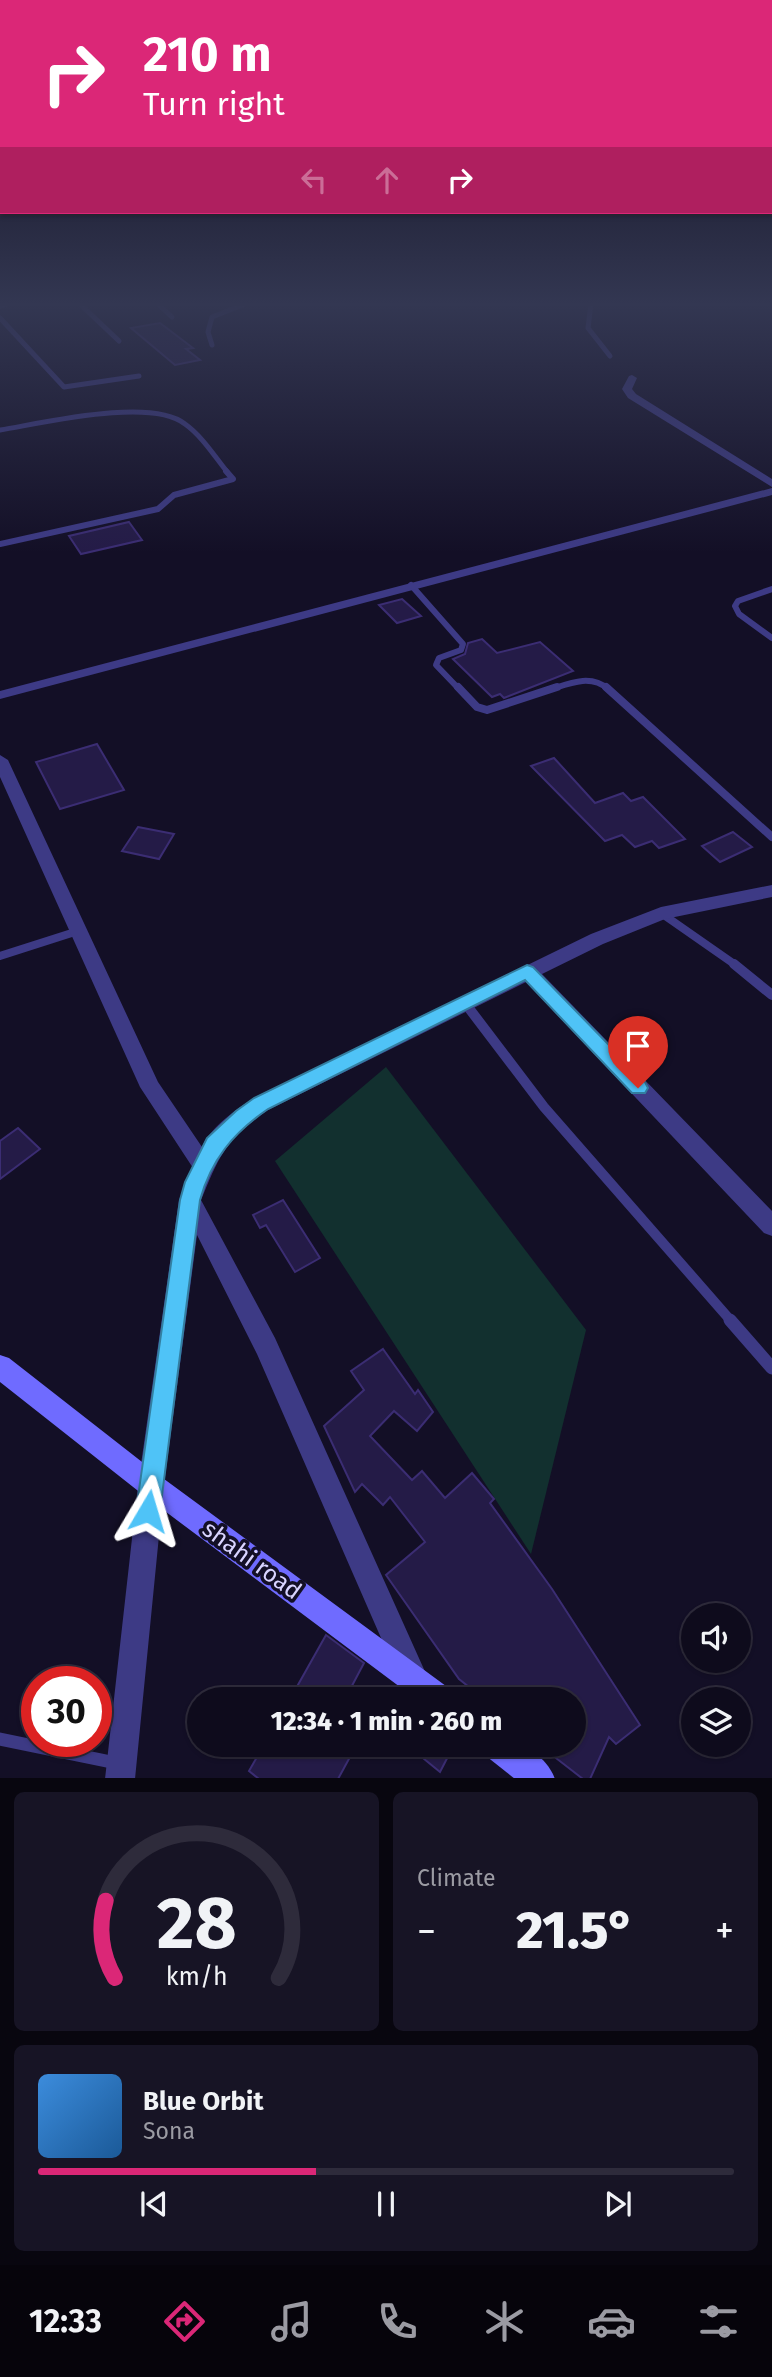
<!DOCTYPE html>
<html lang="en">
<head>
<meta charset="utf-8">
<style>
  :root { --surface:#0e0b1c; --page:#171425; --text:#f1f3f6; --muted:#9b9ba3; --line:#2e2b3b; --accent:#db2777 }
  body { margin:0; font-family:"Fira Sans",sans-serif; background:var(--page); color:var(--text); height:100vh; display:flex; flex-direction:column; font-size:26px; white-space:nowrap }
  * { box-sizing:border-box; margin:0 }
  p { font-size:23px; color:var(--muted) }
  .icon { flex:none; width:38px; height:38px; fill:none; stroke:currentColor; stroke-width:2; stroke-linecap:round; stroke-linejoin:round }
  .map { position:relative; height:1778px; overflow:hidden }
  .panel { display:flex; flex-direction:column; gap:14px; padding:14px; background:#08060f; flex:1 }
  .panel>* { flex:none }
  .guide { position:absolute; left:0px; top:0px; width:774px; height:214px; box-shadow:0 2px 5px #0004,0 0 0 2px var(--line); background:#db2777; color:#fff; overflow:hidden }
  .controls { position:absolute; left:681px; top:1603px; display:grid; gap:14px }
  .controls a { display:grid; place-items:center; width:70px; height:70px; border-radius:50%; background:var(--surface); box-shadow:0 2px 5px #0004,0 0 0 2px var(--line); font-size:35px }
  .speed { position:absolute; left:21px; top:1666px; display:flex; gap:14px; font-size:35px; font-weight:700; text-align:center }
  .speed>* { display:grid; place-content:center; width:91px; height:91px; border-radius:50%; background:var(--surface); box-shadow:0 2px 5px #0004,0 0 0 2px var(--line); line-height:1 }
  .speed .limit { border:10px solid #d22; background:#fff; color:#111 }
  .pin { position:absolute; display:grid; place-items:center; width:60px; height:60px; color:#fff; margin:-72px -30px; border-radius:50% 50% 50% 0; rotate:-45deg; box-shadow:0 0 7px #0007 }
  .pin .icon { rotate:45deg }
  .me { position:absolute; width:77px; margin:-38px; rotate:7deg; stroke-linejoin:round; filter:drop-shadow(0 0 5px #0008) }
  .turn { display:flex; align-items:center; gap:24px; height:147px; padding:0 28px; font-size:32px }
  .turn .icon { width:91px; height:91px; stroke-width:2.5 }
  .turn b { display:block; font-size:49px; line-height:60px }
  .lanes { display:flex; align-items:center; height:66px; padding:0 28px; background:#0003; justify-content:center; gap:35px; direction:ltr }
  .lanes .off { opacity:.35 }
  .big { font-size:52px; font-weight:800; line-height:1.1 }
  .panel .card { flex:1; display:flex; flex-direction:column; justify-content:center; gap:10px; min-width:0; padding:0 24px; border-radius:10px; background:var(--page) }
  .panel .dial { align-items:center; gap:0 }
  .dial svg { height:182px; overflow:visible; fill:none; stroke:var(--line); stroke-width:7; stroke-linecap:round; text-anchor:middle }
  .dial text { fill:var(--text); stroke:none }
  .song { display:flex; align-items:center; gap:21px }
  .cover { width:84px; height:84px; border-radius:10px; background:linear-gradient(135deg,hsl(210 70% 55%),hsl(210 70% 35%)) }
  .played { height:7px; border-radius:4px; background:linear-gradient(90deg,var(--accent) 40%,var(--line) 40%) }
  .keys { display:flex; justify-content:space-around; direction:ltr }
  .heat { display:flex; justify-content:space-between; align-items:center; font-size:38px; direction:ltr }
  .panel .tiles { flex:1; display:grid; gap:14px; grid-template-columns:1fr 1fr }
  .card:last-child { grid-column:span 2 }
  .trip { position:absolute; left:187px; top:1687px; width:399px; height:70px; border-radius:35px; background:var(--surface); box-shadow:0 2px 5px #0004,0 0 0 2px var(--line); font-weight:800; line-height:70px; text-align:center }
  .tabs { display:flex; height:112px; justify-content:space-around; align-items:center; background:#06040b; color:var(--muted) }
  .tabs .icon { width:49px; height:49px }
  .tabs .selected { color:var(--accent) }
  .tabs b { font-size:32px; color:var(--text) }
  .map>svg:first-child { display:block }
  .green { fill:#12302f }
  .building { fill:#241b47; stroke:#3b2d73; stroke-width:2 }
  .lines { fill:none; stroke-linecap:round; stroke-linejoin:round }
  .lane-far4 { stroke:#3d3a85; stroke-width:5 }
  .lane-far3 { stroke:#3d3a85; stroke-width:6 }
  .lane-far2 { stroke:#3d3a85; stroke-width:8 }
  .lane-far1 { stroke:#3d3a85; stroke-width:10 }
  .lane { stroke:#3d3a85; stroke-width:13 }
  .street { fill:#3d3a85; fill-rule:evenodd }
  .secondary { fill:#6f6bff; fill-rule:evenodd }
  .route { fill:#4fc3f7; stroke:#337fa1; stroke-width:2 }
  .labels { text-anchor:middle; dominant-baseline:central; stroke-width:7; stroke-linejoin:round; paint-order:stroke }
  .near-street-label { font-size:24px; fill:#d9d4ff; stroke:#130f26 }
</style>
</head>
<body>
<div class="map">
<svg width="772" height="1779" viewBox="0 0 772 1779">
  <rect width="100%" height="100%" fill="#130f26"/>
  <polygon class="green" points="386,1067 586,1330 531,1554 275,1161"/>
  <g class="building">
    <polygon points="160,323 193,348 186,349 200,360 175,365 131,328"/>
    <polygon points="129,522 142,540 81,554 69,536"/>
    <polygon points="402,599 421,616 397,623 379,605"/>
    <polygon points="482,639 497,653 540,642 573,671 504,698 500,694 492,697 453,659 465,654 468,643"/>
    <polygon points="97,744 124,790 60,809 36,762"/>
    <polygon points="554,758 595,803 623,793 631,801 643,797 685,839 659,848 652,841 635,847 622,835 605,841 531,766"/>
    <polygon points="138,827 174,834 159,859 122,851"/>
    <polygon points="733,832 752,847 720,862 702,846"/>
    <polygon points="18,1128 40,1149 0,1179 0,1141"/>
    <polygon points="283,1200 320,1258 295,1272 266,1225 260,1228 253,1215"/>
    <polygon points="383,1349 415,1394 418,1390 433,1412 417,1431 394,1411 370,1436 412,1480 422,1471 445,1498 472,1473 494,1499 490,1503 552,1589 640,1725 616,1744 609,1737 590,1779 583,1779 552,1755 562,1745 574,1745 574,1699 484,1699 459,1679 386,1575 425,1542 390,1497 383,1505 362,1484 355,1492 324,1426 364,1390 351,1371"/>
    <polygon points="326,1635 364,1663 345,1699 290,1699"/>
    <polygon points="264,1745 335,1745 350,1757 338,1779 259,1779 249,1771"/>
    <polygon points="407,1745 454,1745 440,1772"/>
  </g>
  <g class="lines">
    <g class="lane-far4">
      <polyline points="80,304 119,341"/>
      <polyline points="158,304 172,317"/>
      <polyline points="591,304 588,328 610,356"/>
      <polyline points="0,318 64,387 139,376"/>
      <polyline points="212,345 208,332 212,317 245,304"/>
      <path d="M0,430C43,423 151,397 185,424C202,436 215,457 228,473"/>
    </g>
    <g class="lane-far3">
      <polyline points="0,544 158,509 174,495 233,479 226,471"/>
      <polyline points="411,585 463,644 461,650 439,658 436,665 459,689"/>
      <polyline points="772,589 738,601 735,606 739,614 772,638"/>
      <path d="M552,689C570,683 591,674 608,689"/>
    </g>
    <g class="lane-far2">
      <polyline points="458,687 477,707 487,710 557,687"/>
      <polyline points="606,687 772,837"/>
      <polyline points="661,913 737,966"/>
      <polyline points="0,956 78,931"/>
    </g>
    <g class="lane-far1">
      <polyline points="734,964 772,995"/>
      <polyline points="465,1003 544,1107 732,1322"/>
    </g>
    <g class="lane">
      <polyline points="730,1320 772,1368"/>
      <polyline points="0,1739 116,1763"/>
    </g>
    <g class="street">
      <polygon points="0,304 13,304 0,309"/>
      <polygon points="632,375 637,378 632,389 636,394 772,479 772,487 628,398 622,389 629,376"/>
      <polygon points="772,488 772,495 0,699 0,691"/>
      <path d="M0,755L8,760L158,1082L202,1147C212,1126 235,1110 254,1098L591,934L661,907L772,885V897L665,919L603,944L542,974L772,1211V1236L764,1233L526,982L268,1110C226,1139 220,1154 201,1200L275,1338L427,1676L422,1686L412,1691L402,1686L257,1354L197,1235L164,1485L135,1779H105L138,1485L179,1200L193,1168L140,1087L0,777Z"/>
    </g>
    <g class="secondary">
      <polygon points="0,1355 9,1358 160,1476 450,1689 455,1699 416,1699 142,1494 0,1382"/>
      <path d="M482,1745C512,1744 542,1746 555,1779H515L486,1756Z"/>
    </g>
  </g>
  <linearGradient id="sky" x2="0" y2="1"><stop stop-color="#0a0815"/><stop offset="0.55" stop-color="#333752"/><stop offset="1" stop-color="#333752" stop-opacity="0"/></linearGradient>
  <rect width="772" height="553" fill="url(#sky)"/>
  <path class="route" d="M527,965L533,967L645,1082L648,1088L645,1093H632L525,980L268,1109C233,1133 211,1160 200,1200L160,1511L157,1520L148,1523L140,1520L136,1511L180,1200L185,1182L207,1138L236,1111L254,1098Z"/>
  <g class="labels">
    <g class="near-street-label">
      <text transform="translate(252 1560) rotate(36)">shahi road</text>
    </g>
  </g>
</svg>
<div class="controls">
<a><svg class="icon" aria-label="sound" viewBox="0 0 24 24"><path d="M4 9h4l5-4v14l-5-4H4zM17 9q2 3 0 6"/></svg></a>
<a><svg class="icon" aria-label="layers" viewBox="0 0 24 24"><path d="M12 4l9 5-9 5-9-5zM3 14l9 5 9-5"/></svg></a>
</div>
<div class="speed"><div class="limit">30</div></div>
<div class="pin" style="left:638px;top:1088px;background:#d93025"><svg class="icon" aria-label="arrive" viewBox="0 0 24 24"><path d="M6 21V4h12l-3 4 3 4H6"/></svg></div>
<svg class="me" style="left:148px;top:1511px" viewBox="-20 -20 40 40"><path d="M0-17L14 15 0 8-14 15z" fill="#4fc3f7" stroke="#fff" stroke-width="4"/></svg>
<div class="trip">12:34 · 1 min · 260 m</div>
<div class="guide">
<div class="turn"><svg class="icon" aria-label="right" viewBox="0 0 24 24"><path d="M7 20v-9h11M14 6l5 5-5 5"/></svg><div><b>210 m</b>Turn right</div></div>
<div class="lanes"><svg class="icon off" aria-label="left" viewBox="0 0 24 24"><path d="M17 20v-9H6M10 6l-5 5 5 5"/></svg><svg class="icon off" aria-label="ahead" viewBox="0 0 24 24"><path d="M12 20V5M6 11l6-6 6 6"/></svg><svg class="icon" aria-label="right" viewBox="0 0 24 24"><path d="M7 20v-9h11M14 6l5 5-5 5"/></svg></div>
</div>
</div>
<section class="panel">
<div class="tiles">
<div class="card dial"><svg viewBox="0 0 100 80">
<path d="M14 69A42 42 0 1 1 86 69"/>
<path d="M14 69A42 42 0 0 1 10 35" stroke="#db2777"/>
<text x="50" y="56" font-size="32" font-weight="700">28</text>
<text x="50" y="72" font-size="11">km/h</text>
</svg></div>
<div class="card"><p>Climate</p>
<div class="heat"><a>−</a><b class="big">21.5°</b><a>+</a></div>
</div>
<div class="card">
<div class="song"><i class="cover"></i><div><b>Blue Orbit</b><p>Sona</p></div></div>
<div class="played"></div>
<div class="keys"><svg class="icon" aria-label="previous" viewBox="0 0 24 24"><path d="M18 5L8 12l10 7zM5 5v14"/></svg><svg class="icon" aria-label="pause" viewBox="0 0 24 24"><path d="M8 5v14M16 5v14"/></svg><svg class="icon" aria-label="next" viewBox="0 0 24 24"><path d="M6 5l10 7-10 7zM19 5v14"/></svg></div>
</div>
</div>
</section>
<nav class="tabs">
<b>12:33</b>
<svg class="icon selected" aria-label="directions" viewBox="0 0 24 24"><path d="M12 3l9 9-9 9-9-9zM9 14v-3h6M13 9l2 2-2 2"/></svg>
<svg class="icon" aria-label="music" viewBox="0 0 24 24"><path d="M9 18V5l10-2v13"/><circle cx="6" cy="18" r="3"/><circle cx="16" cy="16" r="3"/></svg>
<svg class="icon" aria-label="phone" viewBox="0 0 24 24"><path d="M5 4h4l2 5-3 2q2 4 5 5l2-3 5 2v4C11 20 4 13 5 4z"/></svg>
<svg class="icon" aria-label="climate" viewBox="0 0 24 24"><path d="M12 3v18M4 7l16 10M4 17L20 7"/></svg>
<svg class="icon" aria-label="car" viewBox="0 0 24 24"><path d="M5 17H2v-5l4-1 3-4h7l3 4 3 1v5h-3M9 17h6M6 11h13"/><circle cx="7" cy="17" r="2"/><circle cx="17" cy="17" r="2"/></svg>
<svg class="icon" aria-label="filters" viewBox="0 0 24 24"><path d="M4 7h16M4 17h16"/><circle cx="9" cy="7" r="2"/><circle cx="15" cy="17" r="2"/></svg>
</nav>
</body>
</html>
